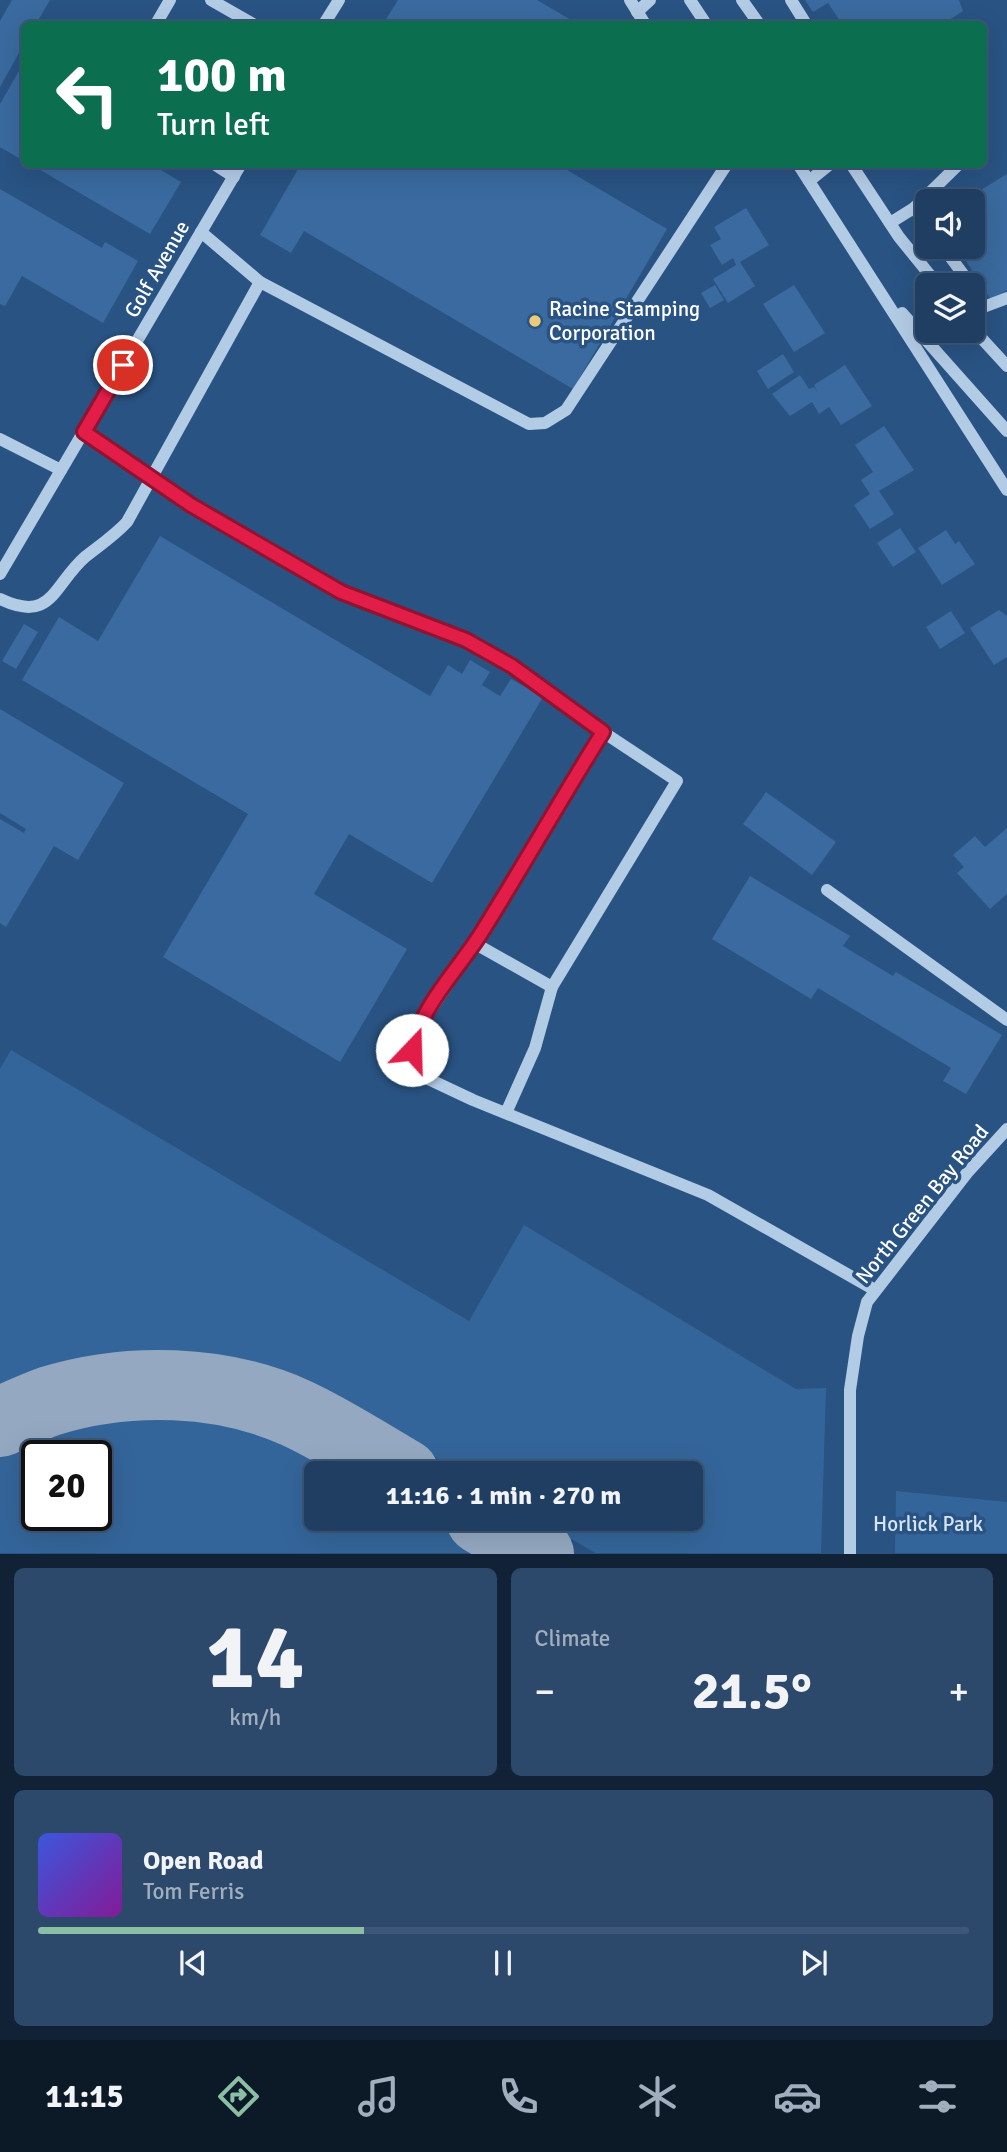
<!DOCTYPE html>
<html lang="en">
<head>
<meta charset="utf-8">
<style>
  :root { --surface:#1f3e62; --page:#2c496b; --text:#f1f3f6; --muted:#a1aebe; --line:#3c5777; --accent:#8abfa5 }
  body { margin:0; font-family:Signika,sans-serif; background:var(--page); color:var(--text); height:100vh; display:flex; flex-direction:column; font-size:26px; white-space:nowrap }
  * { box-sizing:border-box; margin:0 }
  p { font-size:23px; color:var(--muted) }
  .icon { flex:none; width:38px; height:38px; fill:none; stroke:currentColor; stroke-width:2; stroke-linecap:round; stroke-linejoin:round }
  .map { position:relative; height:1554px; overflow:hidden }
  .drawer { display:flex; flex-direction:column; gap:14px; padding:14px; background:#112236; flex:1 }
  .drawer>* { flex:none }
  .top-card { position:absolute; left:21px; top:21px; width:966px; height:147px; border-radius:10px; box-shadow:0 7px 28px #0002,0 0 0 2px var(--line); background:#0b6e4f; color:#fff; overflow:hidden }
  .buttons { position:absolute; left:915px; top:189px; display:grid; gap:14px }
  .buttons a { display:grid; place-items:center; width:70px; height:70px; border-radius:10px; background:var(--surface); box-shadow:0 7px 28px #0002,0 0 0 2px var(--line); font-size:35px }
  .speed { position:absolute; left:21px; top:1440px; display:flex; gap:14px; font-size:35px; font-weight:700; text-align:center }
  .speed>* { display:grid; place-content:center; width:91px; height:91px; border-radius:50%; background:var(--surface); box-shadow:0 7px 28px #0002,0 0 0 2px var(--line); line-height:1 }
  .speed .limit { border:4px solid #111; border-radius:10px; background:#fff; color:#111 }
  .pin { position:absolute; display:grid; place-items:center; width:60px; height:60px; color:#fff; margin:-30px; border:4px solid #fff; border-radius:50%; box-shadow:0 2px 7px #0007 }
  .me { position:absolute; width:77px; margin:-38px; rotate:21deg; stroke-linejoin:round; filter:drop-shadow(0 0 5px #0008) }
  .turn { display:flex; align-items:center; gap:24px; height:147px; padding:0 21px; font-size:32px }
  .turn .icon { width:91px; height:91px; stroke-width:2.5 }
  .turn b { display:block; font-size:49px; line-height:60px }
  .big { font-size:52px; font-weight:700; line-height:1.1 }
  .drawer .widget { flex:1; display:flex; flex-direction:column; justify-content:center; gap:10px; min-width:0; padding:0 24px; border-radius:10px; background:var(--page) }
  .drawer .dial { align-items:center; gap:0 }
  .dial b { font-size:91px; line-height:1 }
  .song { display:flex; align-items:center; gap:21px }
  .cover { width:84px; height:84px; border-radius:10px; background:linear-gradient(135deg,hsl(230 70% 55%),hsl(290 70% 35%)) }
  .played { height:7px; border-radius:4px; background:linear-gradient(90deg,var(--accent) 35%,var(--line) 35%) }
  .keys { display:flex; justify-content:space-around; direction:ltr }
  .heat { display:flex; justify-content:space-between; align-items:center; font-size:38px; direction:ltr }
  .drawer .tiles { flex:1; display:grid; gap:14px; grid-template-columns:1fr 1fr }
  .widget:last-child { grid-column:span 2 }
  .trip { position:absolute; left:304px; top:1461px; width:399px; height:70px; border-radius:10px; background:var(--surface); box-shadow:0 7px 28px #0002,0 0 0 2px var(--line); font-weight:700; line-height:70px; text-align:center }
  .dock { display:flex; height:112px; justify-content:space-around; align-items:center; background:#0c1927; color:var(--muted) }
  .dock .icon { width:49px; height:49px }
  .dock .selected { color:var(--accent) }
  .dock b { font-size:32px; color:var(--text) }
  .map>svg:first-child { display:block }
  .green { fill:#34659a; fill-rule:evenodd }
  .lines { fill:none; stroke-linecap:round; stroke-linejoin:round }
  .taxiway { stroke:#94a9c1; stroke-width:70 }
  .building { fill:#3a6a9f }
  .minor { stroke:#b3cce6; stroke-width:12 }
  .route-casing { stroke:#92132f; stroke-width:18 }
  .route { stroke:#e11d48; stroke-width:12 }
  .poi-dot { fill:#edc97b; stroke:#295383; stroke-width:2.5 }
  .labels { text-anchor:middle; dominant-baseline:central; stroke-width:7; stroke-linejoin:round; paint-order:stroke }
  .street-label { font-size:21px; fill:#fff; stroke:#295383 }
  .poi-label { font-size:21px; fill:#fff; stroke:#295383; text-anchor:start }
  .park-label { font-size:21px; fill:#d6e5f5; stroke:#295383 }
</style>
</head>
<body>
<div class="map">
<svg width="1007" height="1554" viewBox="0 0 1007 1554">
  <rect width="100%" height="100%" fill="#295383"/>
  <g class="green">
    <polygon points="11,1050 469,1321 524,1225 796,1389 826,1388 821,1553 595,1553 538,1519 691,1519 691,1474 462,1473 344,1403 268,1371 218,1359 130,1355 43,1371 0,1389 0,1069"/>
    <path d="M140,1415C221,1417 276,1433 347,1473L317,1474V1519H425L485,1553H0V1453L69,1428ZM37,1456H96V1516H37Z"/>
    <polygon points="896,1491 1007,1502 1007,1553 895,1553"/>
  </g>
  <g class="lines">
    <g class="taxiway">
      <path d="M0,1422C16,1415 33,1407 50,1401C127,1377 222,1379 296,1413C333,1430 368,1453 404,1474"/>
      <polyline points="481,1519 539,1554"/>
    </g>
  </g>
  <g class="building">
    <polygon points="12,0 50,0 36,24 24,24 24,44 0,87 0,21"/>
    <polygon points="398,0 537,0 578,24 383,24"/>
    <polygon points="805,0 959,0 963,11 943,24 842,24 828,3 813,12"/>
    <polygon points="24,62 24,161 0,147 0,104"/>
    <polygon points="30,164 151,164 181,182 150,234"/>
    <polygon points="301,164 557,164 667,229 573,389 304,231 291,253 260,235"/>
    <polygon points="1007,174 1007,290 991,300 957,247 973,247 973,201 963,201"/>
    <polygon points="0,189 102,248 105,242 138,261 103,323 22,276 5,306 0,304"/>
    <polygon points="746,208 769,245 740,262 755,286 728,303 713,279 736,265 733,258 722,265 710,245 721,239 714,227"/>
    <polygon points="715,285 724,300 710,308 701,293"/>
    <polygon points="794,285 825,333 794,352 763,304"/>
    <polygon points="783,354 794,372 768,389 757,371"/>
    <polygon points="845,365 872,406 841,425 829,407 819,414 812,402 790,416 772,394 800,375 809,389 814,387 818,393 814,385"/>
    <polygon points="884,426 914,470 879,491 894,514 870,529 854,505 870,494 861,480 873,472 855,445"/>
    <polygon points="900,528 916,552 893,567 877,543"/>
    <polygon points="946,530 955,544 959,541 975,564 942,585 918,548"/>
    <polygon points="160,536 430,696 448,665 462,674 470,660 490,672 482,685 500,696 511,679 543,697 432,883 349,834 314,894 407,949 340,1062 163,957 248,814 22,680 59,617 98,641"/>
    <polygon points="999,610 1007,616 1007,657 994,665 970,628"/>
    <polygon points="951,611 965,633 940,649 926,627"/>
    <polygon points="24,624 38,632 16,669 2,661"/>
    <polygon points="0,709 124,783 78,860 54,846 6,927 0,923 0,819 24,833 26,829 0,813"/>
    <polygon points="766,792 836,842 812,875 743,824"/>
    <polygon points="1007,828 1007,894 990,909 957,873 964,867 953,855 975,836 985,847"/>
    <polygon points="750,876 850,936 843,946 893,976 896,972 1002,1035 966,1094 943,1081 951,1068 818,988 811,999 712,939"/>
  </g>
  <g class="lines">
    <g class="minor">
      <polyline points="211,0 253,24"/>
      <polyline points="630,0 645,24"/>
      <polyline points="690,0 706,24"/>
      <polyline points="742,0 759,24"/>
      <polyline points="791,0 806,24"/>
      <polyline points="637,12 650,0"/>
      <polyline points="156,24 170,0"/>
      <polyline points="324,24 339,0"/>
      <polyline points="214,164 234,177"/>
      <polyline points="798,164 1007,490"/>
      <polyline points="851,164 899,237 938,285"/>
      <polyline points="809,181 830,164"/>
      <polyline points="914,208 928,226"/>
      <polyline points="890,223 914,208 959,164"/>
      <polyline points="201,232 260,282 529,424 545,423 566,410 727,164"/>
      <polyline points="943,247 971,285"/>
      <polyline points="973,311 1007,298"/>
      <polyline points="902,313 1007,431"/>
      <polyline points="973,329 1007,366"/>
      <polyline points="84,432 191,505 341,592 466,640 512,665 603,732"/>
      <polyline points="0,439 61,470"/>
      <polyline points="0,574 241,164"/>
      <path d="M0,599C52,624 53,585 85,557C100,545 114,536 127,522L260,282"/>
      <polyline points="827,890 1007,1020"/>
      <polyline points="474,943 552,987"/>
      <polyline points="506,1113 535,1048 552,987 677,781 603,732 479,937 416,1032 412,1050 415,1065 422,1076 473,1100 708,1195 875,1290"/>
      <polyline points="850,1554 850,1390 858,1336 867,1302 967,1173 1007,1129"/>
    </g>
  </g>
  <g class="lines">
    <defs>
      <path id="route" d="M123,365L84,432L191,505L341,592L466,640L512,666L603,732C561,799 522,868 480,935C456,972 421,1006 412,1050"/>
    </defs>
    <use href="#route" class="route-casing"/>
    <use href="#route" class="route"/>
  </g>
  <circle class="poi-dot" cx="535" cy="321" r="7"/>
  <g class="labels">
    <g class="street-label">
      <text transform="translate(157 269) rotate(-60)">Golf Avenue</text>
      <text transform="translate(922 1204) rotate(-51)">North Green Bay Road</text>
    </g>
    <g class="poi-label">
      <text x="549" y="309">Racine Stamping<tspan x="549" dy="24">Corporation</tspan></text>
    </g>
    <g class="park-label">
      <text x="928" y="1524">Horlick Park</text>
    </g>
  </g>
</svg>
<div class="buttons">
<a><svg class="icon" aria-label="sound" viewBox="0 0 24 24"><path d="M4 9h4l5-4v14l-5-4H4zM17 9q2 3 0 6"/></svg></a>
<a><svg class="icon" aria-label="layers" viewBox="0 0 24 24"><path d="M12 4l9 5-9 5-9-5zM3 14l9 5 9-5"/></svg></a>
</div>
<div class="speed"><div class="limit">20</div></div>
<div class="pin" style="left:123px;top:365px;background:#d93025"><svg class="icon" aria-label="arrive" viewBox="0 0 24 24"><path d="M6 21V4h12l-3 4 3 4H6"/></svg></div>
<svg class="me" style="left:412px;top:1050px" viewBox="-20 -20 40 40"><circle r="19" fill="#fff"/><path d="M0-13L10 11 0 6-10 11z" fill="#e11d48"/></svg>
<div class="trip">11:16 · 1 min · 270 m</div>
<div class="top-card">
<div class="turn"><svg class="icon" aria-label="left" viewBox="0 0 24 24"><path d="M17 20v-9H6M10 6l-5 5 5 5"/></svg><div><b>100 m</b>Turn left</div></div>
</div>
</div>
<section class="drawer">
<div class="tiles">
<div class="widget dial"><b>14</b><p>km/h</p></div>
<div class="widget"><p>Climate</p>
<div class="heat"><a>−</a><b class="big">21.5°</b><a>+</a></div>
</div>
<div class="widget">
<div class="song"><i class="cover"></i><div><b>Open Road</b><p>Tom Ferris</p></div></div>
<div class="played"></div>
<div class="keys"><svg class="icon" aria-label="previous" viewBox="0 0 24 24"><path d="M18 5L8 12l10 7zM5 5v14"/></svg><svg class="icon" aria-label="pause" viewBox="0 0 24 24"><path d="M8 5v14M16 5v14"/></svg><svg class="icon" aria-label="next" viewBox="0 0 24 24"><path d="M6 5l10 7-10 7zM19 5v14"/></svg></div>
</div>
</div>
</section>
<nav class="dock">
<b>11:15</b>
<svg class="icon selected" aria-label="directions" viewBox="0 0 24 24"><path d="M12 3l9 9-9 9-9-9zM9 14v-3h6M13 9l2 2-2 2"/></svg>
<svg class="icon" aria-label="music" viewBox="0 0 24 24"><path d="M9 18V5l10-2v13"/><circle cx="6" cy="18" r="3"/><circle cx="16" cy="16" r="3"/></svg>
<svg class="icon" aria-label="phone" viewBox="0 0 24 24"><path d="M5 4h4l2 5-3 2q2 4 5 5l2-3 5 2v4C11 20 4 13 5 4z"/></svg>
<svg class="icon" aria-label="climate" viewBox="0 0 24 24"><path d="M12 3v18M4 7l16 10M4 17L20 7"/></svg>
<svg class="icon" aria-label="car" viewBox="0 0 24 24"><path d="M5 17H2v-5l4-1 3-4h7l3 4 3 1v5h-3M9 17h6M6 11h13"/><circle cx="7" cy="17" r="2"/><circle cx="17" cy="17" r="2"/></svg>
<svg class="icon" aria-label="filters" viewBox="0 0 24 24"><path d="M4 7h16M4 17h16"/><circle cx="9" cy="7" r="2"/><circle cx="15" cy="17" r="2"/></svg>
</nav>
</body>
</html>
